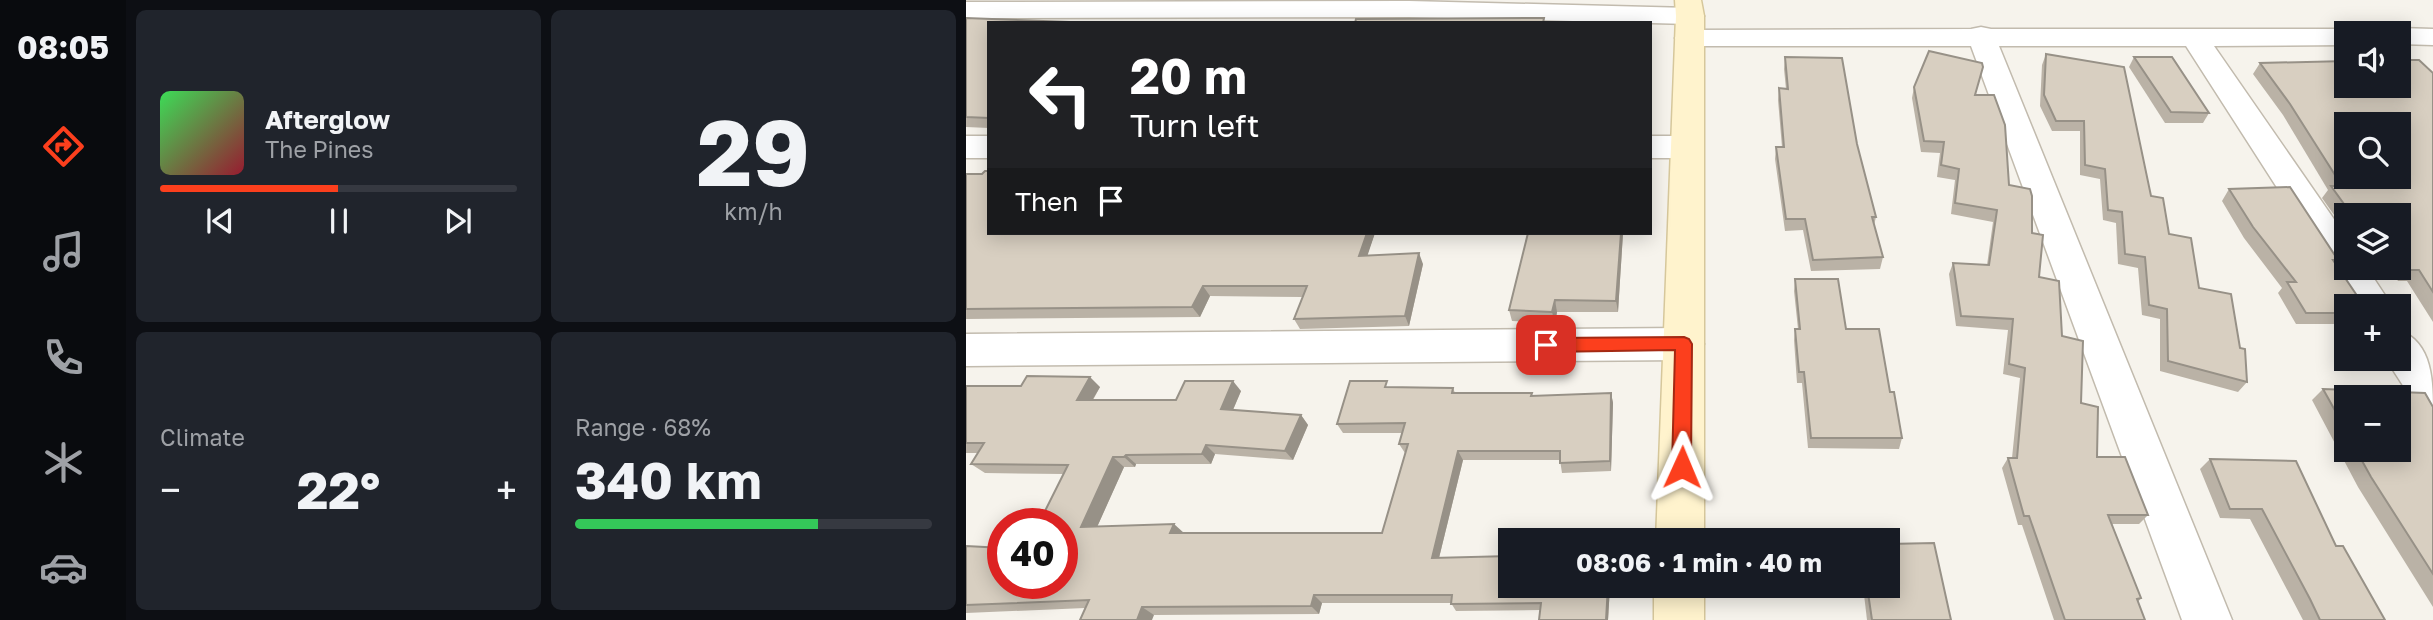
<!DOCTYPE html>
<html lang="en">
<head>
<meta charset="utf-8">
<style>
  :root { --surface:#171b24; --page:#20242c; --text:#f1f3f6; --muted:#9ea1a6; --line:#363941; --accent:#fc3f1d }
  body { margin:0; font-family:"Golos Text",sans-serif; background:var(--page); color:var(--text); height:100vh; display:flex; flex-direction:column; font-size:26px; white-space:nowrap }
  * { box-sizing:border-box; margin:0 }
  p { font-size:23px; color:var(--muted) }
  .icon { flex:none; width:38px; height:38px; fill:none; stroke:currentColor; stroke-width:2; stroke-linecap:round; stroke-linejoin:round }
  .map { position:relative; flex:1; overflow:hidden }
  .sheet { display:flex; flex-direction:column; gap:10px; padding:10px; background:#0d0f14; width:840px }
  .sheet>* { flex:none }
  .hud { position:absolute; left:21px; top:21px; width:665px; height:214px; border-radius:0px; box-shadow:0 4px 18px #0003; background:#202124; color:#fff; overflow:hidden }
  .tools { position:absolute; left:1368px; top:21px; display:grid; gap:14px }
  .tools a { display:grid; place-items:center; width:77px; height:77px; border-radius:0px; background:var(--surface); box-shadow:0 4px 18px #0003; font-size:35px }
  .speed { position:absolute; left:21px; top:508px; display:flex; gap:14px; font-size:35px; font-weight:700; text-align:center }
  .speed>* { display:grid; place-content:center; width:91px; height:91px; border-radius:50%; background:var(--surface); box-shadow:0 4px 18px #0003; line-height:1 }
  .speed .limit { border:10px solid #d22; background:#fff; color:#111 }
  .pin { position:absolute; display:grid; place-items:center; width:60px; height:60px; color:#fff; margin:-30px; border-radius:14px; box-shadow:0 4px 10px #0006 }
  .me { position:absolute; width:77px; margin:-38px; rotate:1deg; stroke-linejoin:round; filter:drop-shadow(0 0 5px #0008) }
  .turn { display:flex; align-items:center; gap:24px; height:147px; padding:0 28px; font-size:32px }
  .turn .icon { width:91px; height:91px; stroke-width:2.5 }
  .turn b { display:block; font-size:49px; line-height:60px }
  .then { display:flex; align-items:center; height:66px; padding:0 28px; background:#0003; gap:14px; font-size:26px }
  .big { font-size:52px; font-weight:700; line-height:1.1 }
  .sheet .tile { flex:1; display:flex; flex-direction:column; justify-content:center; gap:10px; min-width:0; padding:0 24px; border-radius:10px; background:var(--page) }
  .sheet .dial { align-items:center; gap:0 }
  .dial b { font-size:91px; line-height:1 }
  .song { display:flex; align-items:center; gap:21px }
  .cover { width:84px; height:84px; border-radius:10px; background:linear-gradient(135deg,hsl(130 70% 55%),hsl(350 70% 35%)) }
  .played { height:7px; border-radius:4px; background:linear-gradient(90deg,var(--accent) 50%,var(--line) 50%) }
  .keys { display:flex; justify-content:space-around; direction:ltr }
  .heat { display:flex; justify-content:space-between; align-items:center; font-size:38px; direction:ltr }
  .charge { height:10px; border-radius:5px; background:linear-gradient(90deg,#34c759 68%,var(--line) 0) }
  .sheet .tiles { flex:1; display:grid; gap:10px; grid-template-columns:repeat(2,1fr) }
  .trip { position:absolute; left:532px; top:528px; width:402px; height:70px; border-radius:0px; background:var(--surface); box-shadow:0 4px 18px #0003; font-weight:700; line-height:70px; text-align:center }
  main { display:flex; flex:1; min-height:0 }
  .tab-bar { display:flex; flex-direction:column; width:126px; justify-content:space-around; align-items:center; background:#090b0e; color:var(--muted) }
  .tab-bar .icon { width:49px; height:49px }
  .tab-bar .active { color:var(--accent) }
  .tab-bar b { font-size:32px; color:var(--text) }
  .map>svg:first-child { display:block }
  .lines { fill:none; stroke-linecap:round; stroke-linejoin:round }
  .street-casing { stroke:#c2bbae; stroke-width:3 }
  .secondary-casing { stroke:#d6c79b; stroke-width:3 }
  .street { fill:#fff; fill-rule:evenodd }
  .secondary { fill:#fff3cd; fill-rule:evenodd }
  .wall { fill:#bab2a6; fill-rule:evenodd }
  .shaded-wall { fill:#979187 }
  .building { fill:#d8cfc1; stroke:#979187; stroke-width:2; fill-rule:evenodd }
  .route { fill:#fc3f1d; stroke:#a42913; stroke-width:2 }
</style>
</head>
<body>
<main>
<nav class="tab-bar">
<b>08:05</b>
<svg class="icon active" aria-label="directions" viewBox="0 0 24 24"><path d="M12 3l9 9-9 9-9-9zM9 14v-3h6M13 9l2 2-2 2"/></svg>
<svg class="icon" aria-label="music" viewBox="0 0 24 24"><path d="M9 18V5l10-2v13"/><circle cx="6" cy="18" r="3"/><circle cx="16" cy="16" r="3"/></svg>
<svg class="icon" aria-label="phone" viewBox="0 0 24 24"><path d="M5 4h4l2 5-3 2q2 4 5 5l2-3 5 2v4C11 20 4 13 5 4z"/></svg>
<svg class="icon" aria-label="climate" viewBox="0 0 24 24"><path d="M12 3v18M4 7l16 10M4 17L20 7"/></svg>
<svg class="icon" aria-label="car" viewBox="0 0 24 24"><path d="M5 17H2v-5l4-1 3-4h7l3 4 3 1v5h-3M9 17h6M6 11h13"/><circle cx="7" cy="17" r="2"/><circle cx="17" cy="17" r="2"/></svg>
</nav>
<section class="sheet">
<div class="tiles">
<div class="tile">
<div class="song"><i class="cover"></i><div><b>Afterglow</b><p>The Pines</p></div></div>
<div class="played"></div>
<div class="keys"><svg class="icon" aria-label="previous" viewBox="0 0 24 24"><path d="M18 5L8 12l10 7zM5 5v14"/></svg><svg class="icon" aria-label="pause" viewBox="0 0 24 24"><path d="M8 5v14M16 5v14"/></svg><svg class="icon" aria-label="next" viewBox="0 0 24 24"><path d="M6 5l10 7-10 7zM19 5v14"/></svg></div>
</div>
<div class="tile dial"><b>29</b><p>km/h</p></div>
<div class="tile"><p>Climate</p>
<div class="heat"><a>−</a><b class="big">22°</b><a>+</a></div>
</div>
<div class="tile"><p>Range · 68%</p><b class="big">340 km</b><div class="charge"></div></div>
</div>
</section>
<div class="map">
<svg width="1467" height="620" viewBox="0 0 1467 620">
  <rect width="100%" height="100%" fill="#f6f3ec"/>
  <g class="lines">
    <defs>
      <g id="street">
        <polygon points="443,1 724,8 734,10 738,16 734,22 724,24 443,17 0,18 0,2"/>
        <polygon points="1015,27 1025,29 1381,29 1392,33 1381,33 1381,45 1248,46 1381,238 1381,268 1401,268 1426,306 1387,306 1220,46 1033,46 1266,620 1216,620 1005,46 723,46 713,44 709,38 713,32 723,30 1005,29"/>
        <polygon points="1433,28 1467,29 1467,45 1433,44 1433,33 1421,33"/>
        <rect x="0" y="136" width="23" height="22"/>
        <polygon points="684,136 721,136 732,140 737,147 732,154 721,158 684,158"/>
        <polygon points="718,328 732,333 738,344 732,355 718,360 0,366 0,334"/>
        <path d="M1433,330C1467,343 1467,381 1467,415L1452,409L1420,359H1433Z"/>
      </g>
      <g id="secondary">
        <polygon points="709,0 735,0 738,16 738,541 690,541 710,16"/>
        <rect x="688" y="586" width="50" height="34"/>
      </g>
    </defs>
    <use href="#street" class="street-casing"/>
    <use href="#secondary" class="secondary-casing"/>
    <use href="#street" class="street"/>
    <use href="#secondary" class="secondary"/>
  </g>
  <g class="wall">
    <polygon points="0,18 23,23 23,128 0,127"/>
    <polygon points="1080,54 1185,196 1203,234 1233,288 1274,348 1281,382 1272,392 1194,371 1194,319 1176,315 1172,268 1152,264 1150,223 1137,220 1134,179 1114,175 1114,131 1086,131 1074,106 1076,65"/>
    <polygon points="819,57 891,144 910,217 908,225 917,257 914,269 845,271 837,230 819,231 809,159 810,147 816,147 812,100 813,88 820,89 818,69"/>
    <polygon points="1168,57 1243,113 1237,123 1199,123 1163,67"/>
    <polygon points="1294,63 1467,73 1467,322 1441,281 1432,281 1423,268 1433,268 1433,215 1381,215 1381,233 1356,198 1362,190 1317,115 1287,74"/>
    <polygon points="948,87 1009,95 1043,185 1066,233 1073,277 1096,336 1131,457 1182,515 1173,524 1146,524 1175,598 1172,602 1179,620 1088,620 1056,525 1052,525 1036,468 1042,458 1046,458 1054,378 1037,374 1042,330 990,326 983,274 987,263 1021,265 1027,222 985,214 989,180 971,177 974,153 955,152 946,98"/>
    <polygon points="0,174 23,233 409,233 401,255 457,264 443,326 334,329 328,319 337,297 244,296 234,317 0,319"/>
    <polygon points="1263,189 1372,260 1369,263 1381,306 1381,324 1330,324 1312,293 1316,288 1278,238 1256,201"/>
    <polygon points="657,233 652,312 591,312 589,323 546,321 543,310"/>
    <polygon points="829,279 880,329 924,392 936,438 933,449 842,448 836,383 831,383 828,340 829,329 832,329 828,291"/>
    <polygon points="0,386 134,387 127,400 210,400 275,391 267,410 335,415 342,425 327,460 249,454 245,464 170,464 169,467 158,467 131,527 218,533 416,533 439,453 433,444 436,433 377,433 371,424 424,387 487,388 489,393 566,396 645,393 647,403 645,471 596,473 594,460 497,460 473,558 544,586 644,586 642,620 573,620 574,610 490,611 485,603 356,603 353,614 188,615 119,608 0,613 0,546 96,583 97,474 19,473 5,464 12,453 0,453"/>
    <path d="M1357,389L1467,407V607L1392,487L1346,400ZM1381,397L1433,450H1381Z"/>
    <polygon points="1244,459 1370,546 1419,620 1337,620 1284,519 1254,518 1234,469"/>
    <polygon points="897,586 922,586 985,620 901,620"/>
  </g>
  <g class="shaded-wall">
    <polygon points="401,233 409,233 398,266 393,256"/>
    <polygon points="655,233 657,233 652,312 650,301"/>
    <polygon points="453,253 457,264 443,326 439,316"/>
    <polygon points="237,286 244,296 234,317 226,307"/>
    <polygon points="589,300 591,312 589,323 586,312"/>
    <polygon points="124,377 134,387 121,409 111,400"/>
    <polygon points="267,381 275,391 263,419 255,409"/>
    <polygon points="645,393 647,403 645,471 644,461"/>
    <polygon points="335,415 342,425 327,460 319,451"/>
    <polygon points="240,445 249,454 245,464 236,454"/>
    <polygon points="492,451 497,460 471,566 466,558"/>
    <polygon points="160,455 170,464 169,467 158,457"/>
    <polygon points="147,457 158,467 127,536 115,527"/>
    <polygon points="208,524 218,533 204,533"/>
    <polygon points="642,586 644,586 642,620 640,620"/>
    <polygon points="348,595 356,603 353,614 345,606"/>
    <polygon points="176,607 188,615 186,620 171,620"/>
  </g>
  <g class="building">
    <polygon points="0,18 132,23 23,23 23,118 0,117"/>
    <polygon points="578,18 577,23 389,23 390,19"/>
    <polygon points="963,51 1016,63 1017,67 1009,95 1028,95 1039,125 1043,185 1064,189 1066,196 1066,233 1077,235 1073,277 1093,281 1096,336 1117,341 1115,403 1132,407 1131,457 1159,457 1182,515 1142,515 1175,598 1171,599 1179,620 1099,620 1063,516 1058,516 1042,458 1051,458 1059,368 1043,364 1047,319 995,316 987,263 1023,265 1031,210 989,203 993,169 975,165 978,142 958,141 948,87"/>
    <polygon points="1080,54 1158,67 1185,196 1197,198 1203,234 1225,238 1233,288 1265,294 1274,348 1279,349 1281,382 1202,361 1201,309 1183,305 1179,257 1159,254 1156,212 1142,210 1139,169 1119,165 1118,121 1090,121 1078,95"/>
    <polygon points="819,57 876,58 891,144 910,217 906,217 917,257 847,260 839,219 820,219 810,147 818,147 813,88 822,89"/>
    <polygon points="1168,57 1206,57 1243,113 1205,112"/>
    <path d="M1433,60H1453L1467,73V292L1453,270H1443L1433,256V215H1386L1365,186H1376L1324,104L1294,63L1381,61V86H1433ZM1381,124H1433V177H1381Z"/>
    <polygon points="19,171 23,171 23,233 401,233 393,256 453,253 439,316 328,319 341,286 237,286 226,307 0,309 0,174 16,174"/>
    <polygon points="1324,187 1372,260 1367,260 1398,306 1381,306 1381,313 1340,313 1321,282 1330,282 1287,227 1263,189"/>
    <polygon points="562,233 655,233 650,301 589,300 586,312 543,310"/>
    <polygon points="829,279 872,279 880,329 913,329 924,392 928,392 936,438 845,438 838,372 833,372 829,329 834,329"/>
    <polygon points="61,376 124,377 111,400 210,400 219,381 267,381 255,409 335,415 319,451 240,445 236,454 160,455 158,457 147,457 115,527 208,524 204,533 416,533 442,444 433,444 439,423 371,424 384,381 421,381 419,387 487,388 486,393 566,393 565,396 645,393 644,461 594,463 594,451 492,451 466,558 544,556 544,586 642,586 640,620 573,620 575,603 485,604 486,595 348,595 345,606 176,607 171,620 114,620 123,600 0,605 0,546 37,548 37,583 96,583 96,523 73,523 102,465 5,464 18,443 0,443 0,386 55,386"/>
    <polygon points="1357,389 1459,393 1467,407 1467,574 1405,477 1390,450 1433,450 1433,397 1381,397 1381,432"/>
    <polygon points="1244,459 1330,461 1370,546 1377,546 1419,620 1354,620 1344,599 1296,509 1264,509"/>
    <polygon points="645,530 644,541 581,541 582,531"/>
    <polygon points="968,543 985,620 906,620 901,586 922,586 922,544"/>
  </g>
  <polygon class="route" points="718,337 723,339 726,344 725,467 722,473 716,475 709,473 706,467 709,350 580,352 574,350 572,345 574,340 580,338"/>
</svg>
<div class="tools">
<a><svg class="icon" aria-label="sound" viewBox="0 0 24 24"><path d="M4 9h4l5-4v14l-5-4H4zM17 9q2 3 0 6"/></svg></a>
<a><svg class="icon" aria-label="search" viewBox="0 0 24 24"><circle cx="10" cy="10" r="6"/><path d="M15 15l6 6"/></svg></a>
<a><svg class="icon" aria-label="layers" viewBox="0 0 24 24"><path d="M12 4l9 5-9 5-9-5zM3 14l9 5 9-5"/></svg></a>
<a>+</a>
<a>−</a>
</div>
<div class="speed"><div class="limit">40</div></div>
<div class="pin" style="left:580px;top:345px;background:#d93025"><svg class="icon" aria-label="arrive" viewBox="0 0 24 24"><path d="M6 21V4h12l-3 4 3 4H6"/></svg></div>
<svg class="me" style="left:716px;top:467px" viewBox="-20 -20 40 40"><path d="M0-17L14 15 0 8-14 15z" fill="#fc3f1d" stroke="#fff" stroke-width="4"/></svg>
<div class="trip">08:06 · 1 min · 40 m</div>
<div class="hud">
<div class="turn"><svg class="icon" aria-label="left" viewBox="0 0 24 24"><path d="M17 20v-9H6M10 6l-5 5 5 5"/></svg><div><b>20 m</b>Turn left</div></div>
<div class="then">Then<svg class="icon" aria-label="arrive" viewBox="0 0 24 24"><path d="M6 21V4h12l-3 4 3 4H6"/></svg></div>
</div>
</div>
</main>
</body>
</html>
